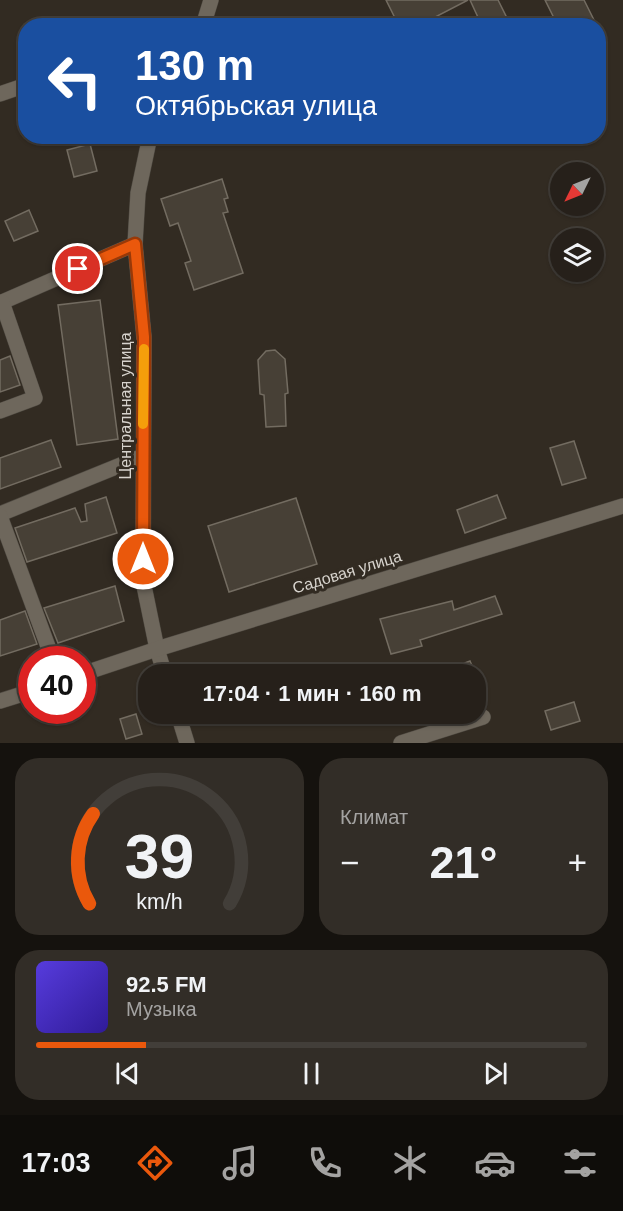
<!DOCTYPE html>
<html lang="ru">
<head>
<meta charset="utf-8">
<style>
  :root { --surface:#26201a; --page:#322d27; --text:#f1f3f6; --muted:#a4a3a2; --line:#423e39; --accent:#ea580c }
  body { margin:0; font-family:Arial,sans-serif; background:var(--page); color:var(--text); height:100vh; display:flex; flex-direction:column; font-size:22px; white-space:nowrap }
  * { box-sizing:border-box; margin:0 }
  p { font-size:20px; color:var(--muted) }
  .icon { flex:none; width:33px; height:33px; fill:none; stroke:currentColor; stroke-width:2; stroke-linecap:round; stroke-linejoin:round }
  .map { position:relative; height:743px; overflow:hidden }
  .sheet { display:flex; flex-direction:column; gap:15px; padding:15px; background:#15120e; flex:1 }
  .sheet>* { flex:none }
  .top-card { position:absolute; left:18px; top:18px; width:588px; height:126px; border-radius:24px; box-shadow:0 2px 4px #0004,0 0 0 2px var(--line); background:#1a4fa0; color:#fff; overflow:hidden }
  .needle { width:39px; rotate:227deg }
  .buttons { position:absolute; left:550px; top:162px; display:grid; gap:12px }
  .buttons a { display:grid; place-items:center; width:54px; height:54px; border-radius:50%; background:var(--surface); box-shadow:0 2px 4px #0004,0 0 0 2px var(--line); font-size:30px }
  .speed { position:absolute; left:18px; top:646px; display:flex; gap:12px; font-size:30px; font-weight:700; text-align:center }
  .speed>* { display:grid; place-content:center; width:78px; height:78px; border-radius:50%; background:var(--surface); box-shadow:0 2px 4px #0004,0 0 0 2px var(--line); line-height:1 }
  .speed .limit { border:9px solid #d22; background:#fff; color:#111 }
  .pin { position:absolute; display:grid; place-items:center; width:51px; height:51px; color:#fff; margin:-26px; border:3px solid #fff; border-radius:50%; box-shadow:0 2px 6px #0007 }
  .me { position:absolute; width:66px; margin:-33px; rotate:0deg; stroke-linejoin:round; filter:drop-shadow(0 0 4px #0008) }
  .turn { display:flex; align-items:center; gap:21px; height:126px; padding:0 18px; font-size:27px }
  .turn .icon { width:78px; height:78px; stroke-width:2.5 }
  .turn b { display:block; font-size:42px; line-height:51px }
  .big { font-size:45px; font-weight:600; line-height:1.1 }
  .sheet .tile { flex:1; display:flex; flex-direction:column; justify-content:center; gap:9px; min-width:0; padding:0 21px; border-radius:24px; background:var(--page) }
  .sheet .dial { align-items:center; gap:0 }
  .dial svg { height:156px; overflow:visible; fill:none; stroke:var(--line); stroke-width:7; stroke-linecap:round; text-anchor:middle }
  .dial text { fill:var(--text); stroke:none }
  .song { display:flex; align-items:center; gap:18px }
  .cover { width:72px; height:72px; border-radius:9px; background:linear-gradient(135deg,hsl(250 70% 55%),hsl(250 70% 35%)) }
  .played { height:6px; border-radius:3px; background:linear-gradient(90deg,var(--accent) 20%,var(--line) 20%) }
  .keys { display:flex; justify-content:space-around; direction:ltr }
  .heat { display:flex; justify-content:space-between; align-items:center; font-size:33px; direction:ltr }
  .sheet .tiles { flex:1; display:grid; gap:15px; grid-template-columns:1fr 1fr }
  .tile:last-child { grid-column:span 2 }
  .trip { position:absolute; left:138px; top:664px; width:348px; height:60px; border-radius:24px; background:var(--surface); box-shadow:0 2px 4px #0004,0 0 0 2px var(--line); font-weight:600; line-height:60px; text-align:center }
  .tabs { display:flex; height:96px; justify-content:space-around; align-items:center; background:#0f0d0a; color:var(--muted) }
  .tabs .icon { width:42px; height:42px }
  .tabs .active { color:var(--accent) }
  .tabs b { font-size:27px; color:var(--text) }
  .map>svg:first-child { display:block }
  .building { fill:#474036; stroke:#736c61; stroke-width:1.5 }
  .lines { fill:none; stroke-linecap:round; stroke-linejoin:round }
  .minor-casing { stroke:#4e4941; stroke-width:16 }
  .minor { stroke:#6e675c; stroke-width:15 }
  .route-casing { stroke:#983908; stroke-width:15 }
  .route { stroke:#ea580c; stroke-width:10 }
  .slow { stroke:#f59e0b; stroke-width:10 }
  .labels { text-anchor:middle; dominant-baseline:central; stroke-width:6; stroke-linejoin:round; paint-order:stroke }
  .street-label { font-size:16px; fill:#d7d3cd; stroke:#322b22 }
</style>
</head>
<body>
<div class="map">
<svg width="623" height="743" viewBox="0 0 623 743">
  <rect width="100%" height="100%" fill="#322b22"/>
  <g class="building">
    <polygon points="386,0 468,0 418,26 399,26"/>
    <polygon points="470,0 498,0 511,26 482,26"/>
    <polygon points="545,0 584,0 597,26 558,26"/>
    <polygon points="90,144 97,171 74,177 67,150"/>
    <polygon points="222,179 228,198 224,199 228,212 223,213 243,273 194,290 185,263 191,261 178,223 170,226 161,199"/>
    <polygon points="29,210 38,231 14,241 5,221"/>
    <polygon points="100,300 118,439 77,445 58,305"/>
    <polygon points="275,350 285,359 288,393 285,394 286,426 266,427 264,395 260,394 258,360 266,351"/>
    <polygon points="10,356 20,385 0,392 0,360"/>
    <polygon points="51,440 61,467 0,489 0,458"/>
    <polygon points="574,441 586,478 562,485 550,448"/>
    <polygon points="497,495 506,518 465,533 457,510"/>
    <polygon points="106,497 117,533 27,562 15,528 75,508 81,522 87,521 85,504"/>
    <polygon points="296,498 317,564 229,592 208,526"/>
    <polygon points="115,586 124,621 58,643 44,608"/>
    <polygon points="495,596 502,614 420,640 422,646 391,654 380,619 452,601 454,610"/>
    <polygon points="25,611 37,644 0,656 0,620"/>
    <polygon points="470,661 476,675 436,675 436,674"/>
    <polygon points="574,702 580,721 551,730 545,711"/>
    <polygon points="136,714 142,734 126,739 120,719"/>
  </g>
  <g class="lines">
    <defs>
      <g id="minor">
        <polyline points="203,26 211,0"/>
        <polyline points="0,94 26,85"/>
        <polyline points="150,136 138,193 135,244 144,337 143,581 157,649 165,675"/>
        <polyline points="0,303 135,244"/>
        <polyline points="0,411 35,398 2,302"/>
        <polyline points="0,514 143,456"/>
        <polyline points="0,516 53,660"/>
        <polyline points="82,674 157,649 623,506"/>
        <polyline points="0,701 32,691"/>
        <polyline points="178,714 187,743"/>
        <polyline points="401,743 483,717"/>
      </g>
    </defs>
    <use href="#minor" class="minor-casing"/>
    <use href="#minor" class="minor"/>
  </g>
  <g class="lines">
    <defs>
      <polyline id="route" points="78,269 135,244 144,337 143,559"/>
    </defs>
    <use href="#route" class="route-casing"/>
    <use href="#route" class="route"/>
    <polyline class="slow" points="143,424 144,349"/>
  </g>
  <g class="labels">
    <g class="street-label">
      <text transform="translate(125 406) rotate(-90)">Центральная улица</text>
      <text transform="translate(347 572) rotate(-17)">Садовая улица</text>
    </g>
  </g>
</svg>
<div class="buttons">
<a><svg class="needle" viewBox="-14 -14 28 28"><path d="M0-13l5 13h-10z" fill="#e53935"/><path d="M0 13l5-13h-10z" fill="#a4a3a2"/></svg></a>
<a><svg class="icon" aria-label="layers" viewBox="0 0 24 24"><path d="M12 4l9 5-9 5-9-5zM3 14l9 5 9-5"/></svg></a>
</div>
<div class="speed"><div class="limit">40</div></div>
<div class="pin" style="left:78px;top:269px;background:#d93025"><svg class="icon" aria-label="arrive" viewBox="0 0 24 24"><path d="M6 21V4h12l-3 4 3 4H6"/></svg></div>
<svg class="me" style="left:143px;top:559px" viewBox="-20 -20 40 40"><circle r="17" fill="#ea580c" stroke="#fff" stroke-width="3"/><path d="M0-11L8 9 0 5-8 9z" fill="#fff"/></svg>
<div class="trip">17:04 · 1 мин · 160 m</div>
<div class="top-card">
<div class="turn"><svg class="icon" aria-label="left" viewBox="0 0 24 24"><path d="M17 20v-9H6M10 6l-5 5 5 5"/></svg><div><b>130 m</b>Октябрьская улица</div></div>
</div>
</div>
<section class="sheet">
<div class="tiles">
<div class="tile dial"><svg viewBox="0 0 100 80">
<path d="M14 69A42 42 0 1 1 86 69"/>
<path d="M14 69A42 42 0 0 1 16 23" stroke="#ea580c"/>
<text x="50" y="56" font-size="32" font-weight="700">39</text>
<text x="50" y="72" font-size="11">km/h</text>
</svg></div>
<div class="tile"><p>Климат</p>
<div class="heat"><a>−</a><b class="big">21°</b><a>+</a></div>
</div>
<div class="tile">
<div class="song"><i class="cover"></i><div><b>92.5 FM</b><p>Музыка</p></div></div>
<div class="played"></div>
<div class="keys"><svg class="icon" aria-label="previous" viewBox="0 0 24 24"><path d="M18 5L8 12l10 7zM5 5v14"/></svg><svg class="icon" aria-label="pause" viewBox="0 0 24 24"><path d="M8 5v14M16 5v14"/></svg><svg class="icon" aria-label="next" viewBox="0 0 24 24"><path d="M6 5l10 7-10 7zM19 5v14"/></svg></div>
</div>
</div>
</section>
<nav class="tabs">
<b>17:03</b>
<svg class="icon active" aria-label="directions" viewBox="0 0 24 24"><path d="M12 3l9 9-9 9-9-9zM9 14v-3h6M13 9l2 2-2 2"/></svg>
<svg class="icon" aria-label="music" viewBox="0 0 24 24"><path d="M9 18V5l10-2v13"/><circle cx="6" cy="18" r="3"/><circle cx="16" cy="16" r="3"/></svg>
<svg class="icon" aria-label="phone" viewBox="0 0 24 24"><path d="M5 4h4l2 5-3 2q2 4 5 5l2-3 5 2v4C11 20 4 13 5 4z"/></svg>
<svg class="icon" aria-label="climate" viewBox="0 0 24 24"><path d="M12 3v18M4 7l16 10M4 17L20 7"/></svg>
<svg class="icon" aria-label="car" viewBox="0 0 24 24"><path d="M5 17H2v-5l4-1 3-4h7l3 4 3 1v5h-3M9 17h6M6 11h13"/><circle cx="7" cy="17" r="2"/><circle cx="17" cy="17" r="2"/></svg>
<svg class="icon" aria-label="filters" viewBox="0 0 24 24"><path d="M4 7h16M4 17h16"/><circle cx="9" cy="7" r="2"/><circle cx="15" cy="17" r="2"/></svg>
</nav>
</body>
</html>
